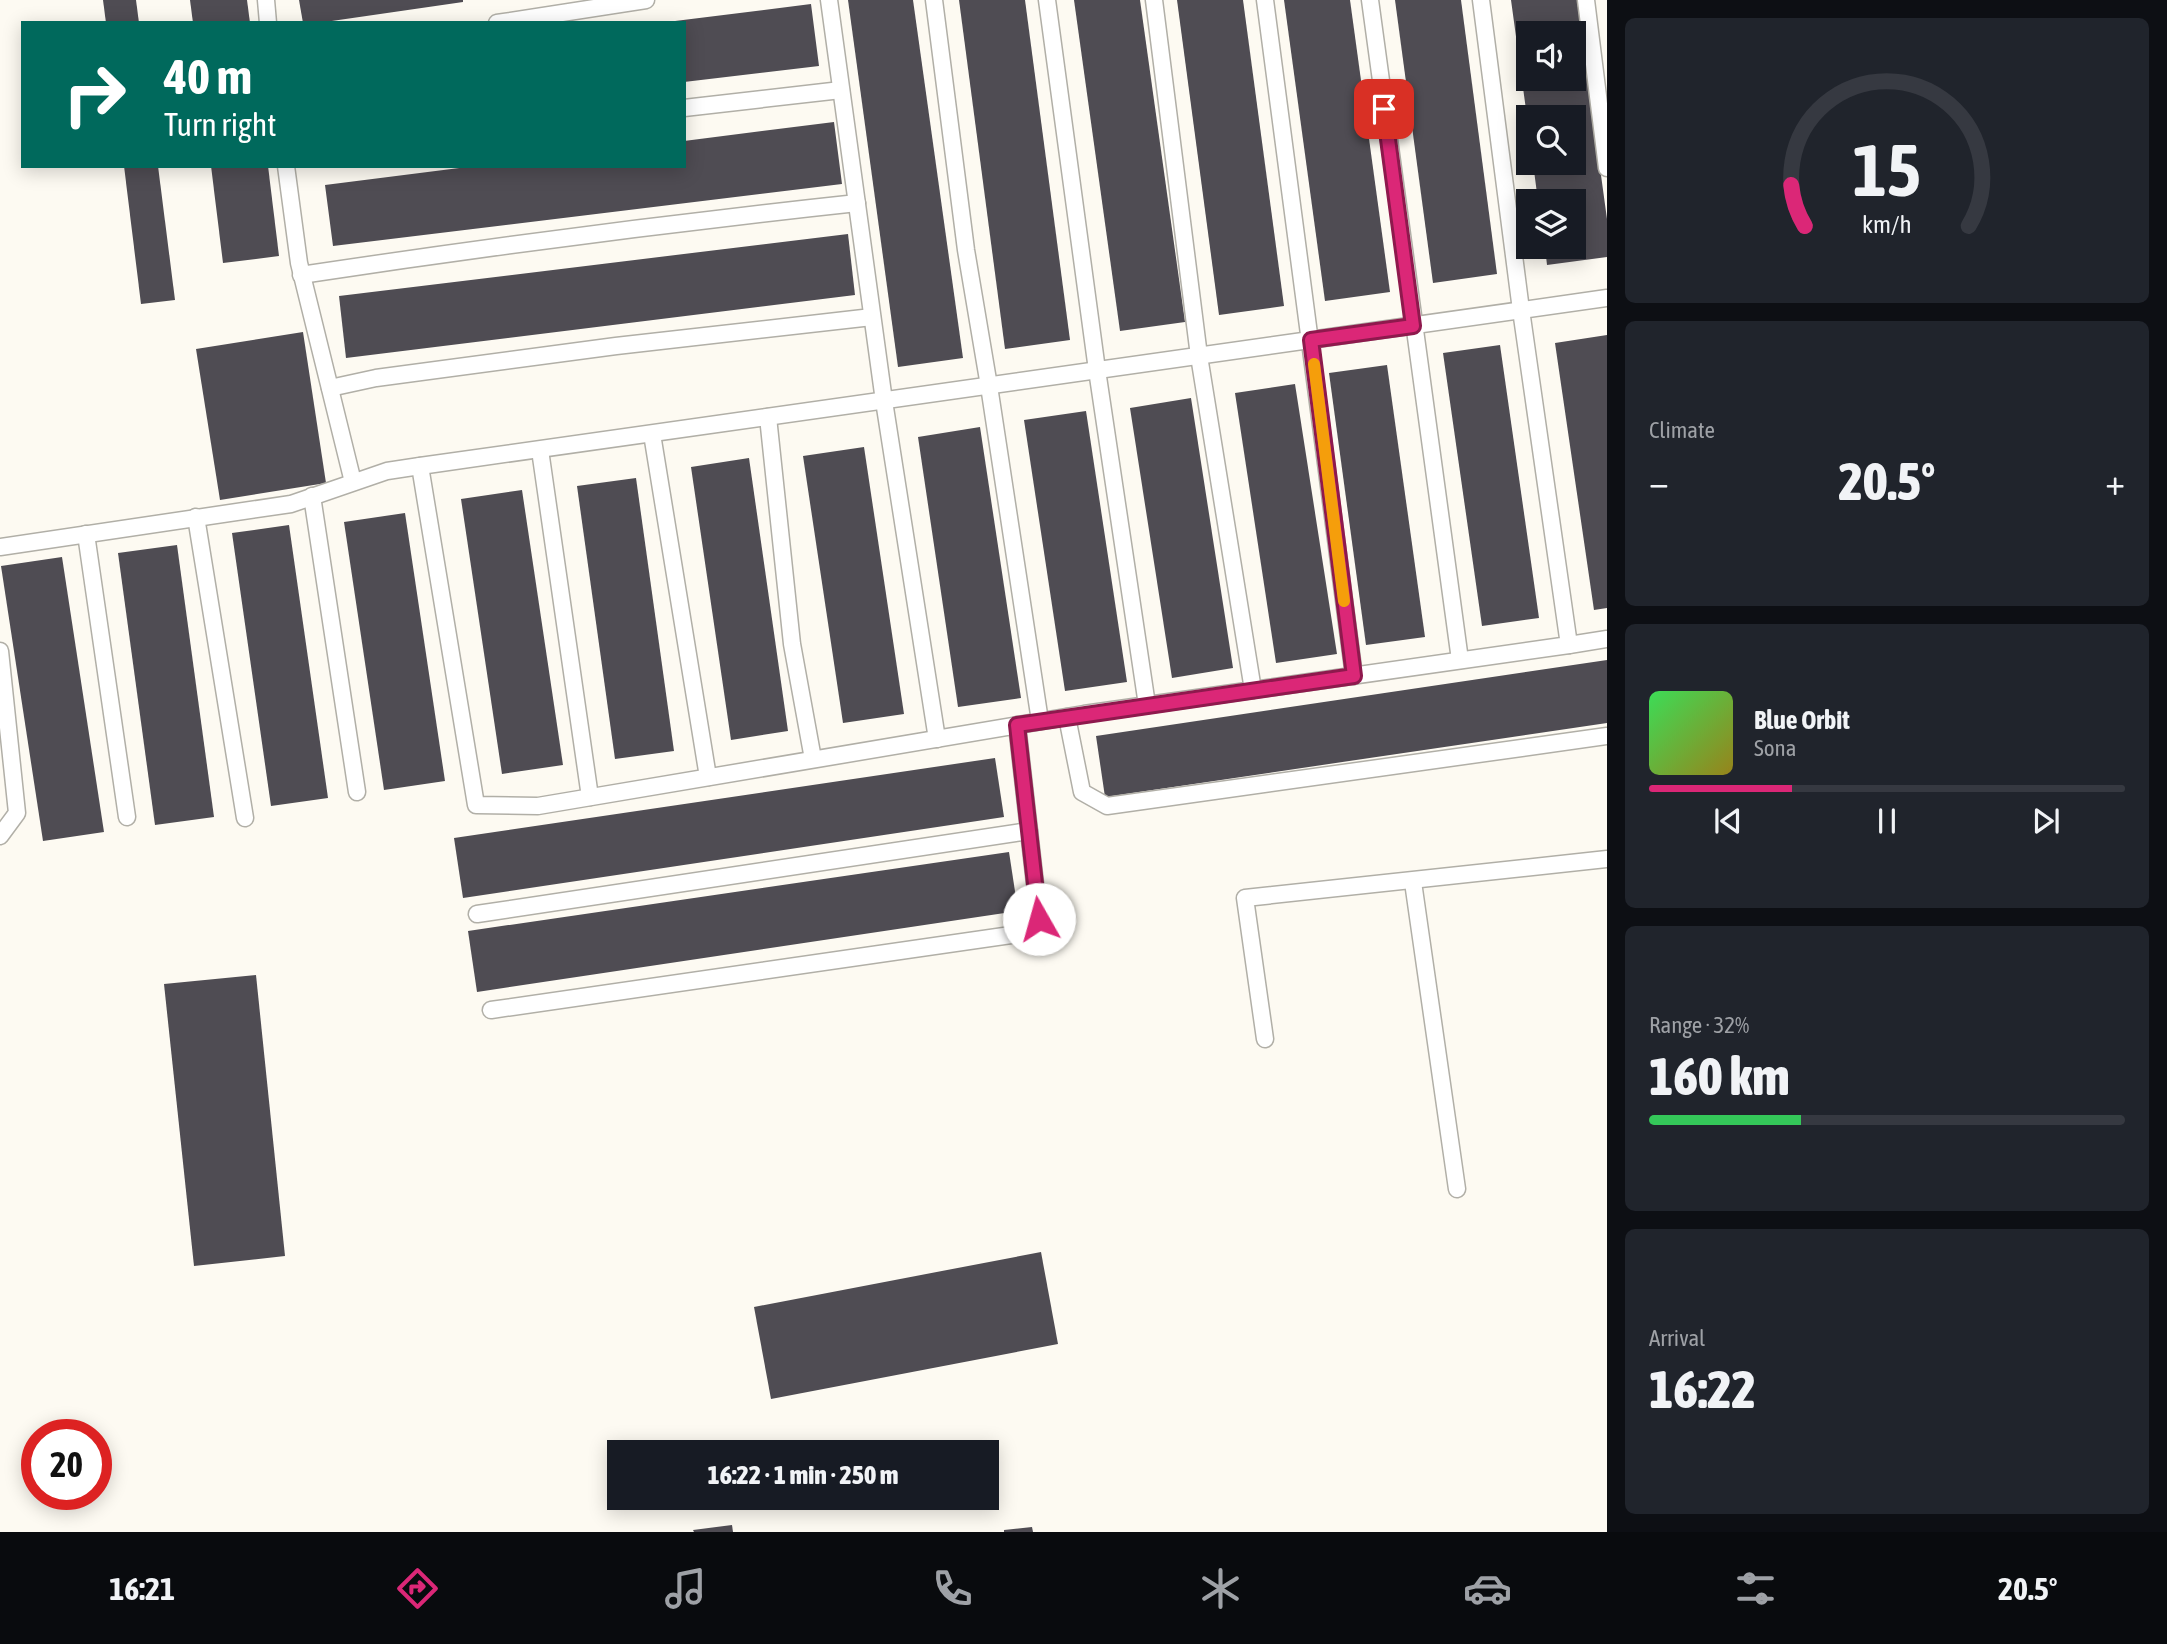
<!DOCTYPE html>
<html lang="en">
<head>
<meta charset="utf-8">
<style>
  :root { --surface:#171b24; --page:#20242c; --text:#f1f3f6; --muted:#9ea1a6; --line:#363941; --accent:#db2777 }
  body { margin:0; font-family:"Asap Condensed",sans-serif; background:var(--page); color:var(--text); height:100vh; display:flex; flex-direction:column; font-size:26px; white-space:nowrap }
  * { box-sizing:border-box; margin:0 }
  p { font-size:23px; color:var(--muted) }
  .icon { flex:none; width:38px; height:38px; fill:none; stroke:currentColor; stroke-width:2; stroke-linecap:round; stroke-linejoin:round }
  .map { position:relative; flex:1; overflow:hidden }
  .side { display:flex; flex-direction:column; gap:18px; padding:18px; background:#0d0f14; width:560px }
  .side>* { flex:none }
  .hud { position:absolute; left:21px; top:21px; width:665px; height:147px; border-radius:0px; box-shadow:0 4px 18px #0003; background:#00695c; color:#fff; overflow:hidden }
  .tools { position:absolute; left:1516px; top:21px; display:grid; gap:14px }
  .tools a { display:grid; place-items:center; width:70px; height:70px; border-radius:0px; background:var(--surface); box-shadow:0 4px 18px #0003; font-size:35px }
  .speed { position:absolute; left:21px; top:1419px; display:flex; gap:14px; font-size:35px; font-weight:700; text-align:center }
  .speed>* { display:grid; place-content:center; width:91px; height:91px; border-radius:50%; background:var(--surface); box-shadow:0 4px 18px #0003; line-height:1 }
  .speed .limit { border:10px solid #d22; background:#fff; color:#111 }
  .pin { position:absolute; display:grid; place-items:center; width:60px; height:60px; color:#fff; margin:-30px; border-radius:14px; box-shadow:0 4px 10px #0006 }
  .me { position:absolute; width:77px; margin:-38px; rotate:353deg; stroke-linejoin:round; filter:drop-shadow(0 0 5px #0008) }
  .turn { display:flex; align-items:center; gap:24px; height:147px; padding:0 28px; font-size:32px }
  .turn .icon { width:91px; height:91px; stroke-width:2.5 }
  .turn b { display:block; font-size:49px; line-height:60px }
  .big { font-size:52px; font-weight:800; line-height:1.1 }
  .side .tile { flex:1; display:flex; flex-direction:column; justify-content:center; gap:10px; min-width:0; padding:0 24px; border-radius:10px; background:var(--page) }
  .side .dial { align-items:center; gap:0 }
  .dial svg { height:182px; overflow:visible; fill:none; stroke:var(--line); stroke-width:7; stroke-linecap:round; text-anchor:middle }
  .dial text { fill:var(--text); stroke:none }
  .song { display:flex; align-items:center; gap:21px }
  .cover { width:84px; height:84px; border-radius:10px; background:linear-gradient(135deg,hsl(130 70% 55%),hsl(50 70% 35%)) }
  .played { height:7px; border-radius:4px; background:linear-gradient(90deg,var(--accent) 30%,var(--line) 30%) }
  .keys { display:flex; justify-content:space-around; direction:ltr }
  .heat { display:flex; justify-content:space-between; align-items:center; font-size:38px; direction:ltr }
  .charge { height:10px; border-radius:5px; background:linear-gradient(90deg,#34c759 32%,var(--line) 0) }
  .trip { position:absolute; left:607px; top:1440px; width:392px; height:70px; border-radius:0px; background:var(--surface); box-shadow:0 4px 18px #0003; font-weight:800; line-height:70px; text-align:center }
  .menu { display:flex; height:112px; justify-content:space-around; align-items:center; background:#090b0e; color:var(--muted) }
  .menu .icon { width:49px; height:49px }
  .menu .current { color:var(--accent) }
  .menu b { font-size:32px; color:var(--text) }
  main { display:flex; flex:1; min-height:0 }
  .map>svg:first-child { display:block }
  .building { fill:#4f4c53; fill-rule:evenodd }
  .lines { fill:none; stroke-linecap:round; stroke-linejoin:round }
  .service-casing { stroke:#b1afa7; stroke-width:19 }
  .service { stroke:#fff; stroke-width:16 }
  .route-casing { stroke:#8e194d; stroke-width:18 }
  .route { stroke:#db2777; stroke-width:12 }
  .slow { stroke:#f59e0b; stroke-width:12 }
</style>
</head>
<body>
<main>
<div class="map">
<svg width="1607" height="1532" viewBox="0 0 1607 1532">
  <rect width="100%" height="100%" fill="#fdfaf2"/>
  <g class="building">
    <polygon points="103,0 136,0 139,23 106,23"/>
    <polygon points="190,0 247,0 250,23 193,23"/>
    <polygon points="299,0 463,0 463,2 318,23 303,23"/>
    <polygon points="848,0 913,0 963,358 898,367"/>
    <polygon points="959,0 1025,0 1070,340 1005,349"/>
    <polygon points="1074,0 1140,0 1185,322 1120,331"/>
    <polygon points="1177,0 1243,0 1284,306 1219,315"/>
    <polygon points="1284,0 1350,0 1390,292 1325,301"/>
    <polygon points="1395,0 1461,0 1497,274 1433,283"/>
    <path d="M1511,0H1577L1607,219V257L1547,265L1545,247H1573V201H1538L1533,163H1573V117H1527ZM1528,33H1573V79H1528Z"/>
    <polygon points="811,4 819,66 684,82 684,23 675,21"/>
    <polygon points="834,122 842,184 333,246 325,185 475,166 684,166 684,141"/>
    <polygon points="124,166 158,166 175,300 141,304"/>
    <polygon points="211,166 268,166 279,256 223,263"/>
    <polygon points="848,234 855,295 346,358 339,296"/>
    <polygon points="303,332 326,483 220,500 196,349"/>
    <polygon points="1607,335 1607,608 1594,610 1555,343"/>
    <polygon points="1500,345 1539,618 1482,626 1443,353"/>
    <polygon points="1387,365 1425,637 1366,645 1329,373"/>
    <polygon points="1295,384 1337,654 1276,663 1235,393"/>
    <polygon points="1191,398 1233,668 1172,678 1130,408"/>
    <polygon points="1086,411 1127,682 1065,691 1024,420"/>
    <polygon points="980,427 1021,698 958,707 918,437"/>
    <polygon points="864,447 904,714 843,723 803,456"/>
    <polygon points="749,458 788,731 731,740 691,467"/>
    <polygon points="636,478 674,751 615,759 577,486"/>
    <polygon points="522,490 563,765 502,774 461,499"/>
    <polygon points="405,513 445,781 384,790 344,522"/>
    <polygon points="289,525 328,798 271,806 232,533"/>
    <polygon points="177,545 214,817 155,825 118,553"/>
    <polygon points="62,557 104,832 43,841 1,566"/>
    <polygon points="1607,660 1607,723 1105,797 1096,736"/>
    <polygon points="995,758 1004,817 463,898 454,838"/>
    <polygon points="1009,852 1018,911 477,992 468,931"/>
    <polygon points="256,975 285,1256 194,1266 164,984"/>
    <polygon points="1041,1252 1058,1344 771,1399 754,1307"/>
    <polygon points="732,1525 733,1532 694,1532 693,1530"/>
    <polygon points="1032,1527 1033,1532 1004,1532 1004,1530"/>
  </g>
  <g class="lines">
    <defs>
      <g id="service">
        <polyline points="266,0 268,23"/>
        <polyline points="829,0 884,401 937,739"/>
        <polyline points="934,0 966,250 989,386 1040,721"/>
        <polyline points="1047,0 1097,370 1147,705"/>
        <polyline points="1154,0 1199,356 1253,690"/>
        <polyline points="1265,0 1354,676"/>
        <polyline points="1370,0 1460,660"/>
        <polyline points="1586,0 1607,168"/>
        <polyline points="497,23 646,0"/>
        <polyline points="684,108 841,90"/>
        <polyline points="286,166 299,263 353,482"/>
        <path d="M301,275C486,247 671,223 857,203"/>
        <polyline points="330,388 376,378 616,346 872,317"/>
        <polyline points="768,417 792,644 813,759"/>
        <polyline points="652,434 708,777"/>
        <polyline points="540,450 590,797"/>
        <polyline points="420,466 476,805 538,806 1084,714 1569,645 1521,310 1481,0"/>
        <polyline points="312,496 357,792"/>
        <polyline points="196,517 245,818"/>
        <polyline points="86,534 127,817"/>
        <polyline points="0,547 291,504 387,471 420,466 1607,298"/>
        <polyline points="1569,645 1607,639"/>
        <polyline points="0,651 17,813 0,836"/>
        <polyline points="1067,717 1082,792 1107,806 1607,736"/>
        <polyline points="1413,882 1457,1189"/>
        <polyline points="477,914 1029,831"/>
        <polyline points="491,1010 1011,935 1039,919 1017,725"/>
        <polyline points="1265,1039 1245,898 1607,859"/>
      </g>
    </defs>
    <use href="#service" class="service-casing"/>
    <use href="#service" class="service"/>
  </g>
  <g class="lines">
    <defs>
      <polyline id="route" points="1039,919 1017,725 1354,676 1311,340 1413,326 1384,109"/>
    </defs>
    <use href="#route" class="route-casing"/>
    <use href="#route" class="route"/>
    <polyline class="slow" points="1314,364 1344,601"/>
  </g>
</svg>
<div class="tools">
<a><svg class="icon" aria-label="sound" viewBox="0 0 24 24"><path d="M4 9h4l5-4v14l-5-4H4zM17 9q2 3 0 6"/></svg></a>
<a><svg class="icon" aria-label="search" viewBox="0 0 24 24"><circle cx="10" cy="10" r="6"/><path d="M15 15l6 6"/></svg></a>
<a><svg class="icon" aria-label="layers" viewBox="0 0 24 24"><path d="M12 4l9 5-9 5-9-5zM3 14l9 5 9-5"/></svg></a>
</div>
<div class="speed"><div class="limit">20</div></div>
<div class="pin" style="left:1384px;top:109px;background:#d93025"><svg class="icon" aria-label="arrive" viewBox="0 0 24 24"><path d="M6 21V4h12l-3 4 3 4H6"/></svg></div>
<svg class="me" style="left:1039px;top:919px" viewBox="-20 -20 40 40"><circle r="19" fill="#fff"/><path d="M0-13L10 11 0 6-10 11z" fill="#db2777"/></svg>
<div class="trip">16:22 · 1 min · 250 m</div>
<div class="hud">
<div class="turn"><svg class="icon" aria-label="right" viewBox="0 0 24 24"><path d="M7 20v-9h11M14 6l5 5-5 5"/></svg><div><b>40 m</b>Turn right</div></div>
</div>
</div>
<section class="side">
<div class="tile dial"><svg viewBox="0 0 100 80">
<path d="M14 69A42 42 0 1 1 86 69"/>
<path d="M14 69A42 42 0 0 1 8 51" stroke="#db2777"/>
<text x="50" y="56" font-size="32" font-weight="700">15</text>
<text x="50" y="72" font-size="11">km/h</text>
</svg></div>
<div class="tile"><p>Climate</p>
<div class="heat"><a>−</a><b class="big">20.5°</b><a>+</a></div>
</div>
<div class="tile">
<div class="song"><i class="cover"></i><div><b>Blue Orbit</b><p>Sona</p></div></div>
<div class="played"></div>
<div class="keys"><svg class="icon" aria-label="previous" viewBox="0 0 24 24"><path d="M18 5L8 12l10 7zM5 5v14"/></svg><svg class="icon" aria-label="pause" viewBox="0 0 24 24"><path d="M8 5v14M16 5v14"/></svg><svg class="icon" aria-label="next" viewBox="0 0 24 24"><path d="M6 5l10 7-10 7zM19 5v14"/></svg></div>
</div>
<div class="tile"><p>Range · 32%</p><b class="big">160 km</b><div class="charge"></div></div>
<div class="tile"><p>Arrival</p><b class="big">16:22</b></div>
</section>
</main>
<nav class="menu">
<b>16:21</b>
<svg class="icon current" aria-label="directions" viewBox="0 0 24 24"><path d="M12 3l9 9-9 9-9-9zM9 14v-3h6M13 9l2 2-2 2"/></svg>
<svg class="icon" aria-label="music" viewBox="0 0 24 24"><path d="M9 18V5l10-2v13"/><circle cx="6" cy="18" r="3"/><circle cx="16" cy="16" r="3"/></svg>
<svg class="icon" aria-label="phone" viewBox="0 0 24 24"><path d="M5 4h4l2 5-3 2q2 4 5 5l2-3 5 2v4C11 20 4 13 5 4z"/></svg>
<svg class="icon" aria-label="climate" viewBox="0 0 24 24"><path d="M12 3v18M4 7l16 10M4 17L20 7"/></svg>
<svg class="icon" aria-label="car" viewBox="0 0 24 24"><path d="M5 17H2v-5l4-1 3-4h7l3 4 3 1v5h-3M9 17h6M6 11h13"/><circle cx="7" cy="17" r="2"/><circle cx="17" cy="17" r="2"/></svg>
<svg class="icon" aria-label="filters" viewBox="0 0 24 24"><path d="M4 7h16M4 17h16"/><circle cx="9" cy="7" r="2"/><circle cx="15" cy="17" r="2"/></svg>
<b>20.5°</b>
</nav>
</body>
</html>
